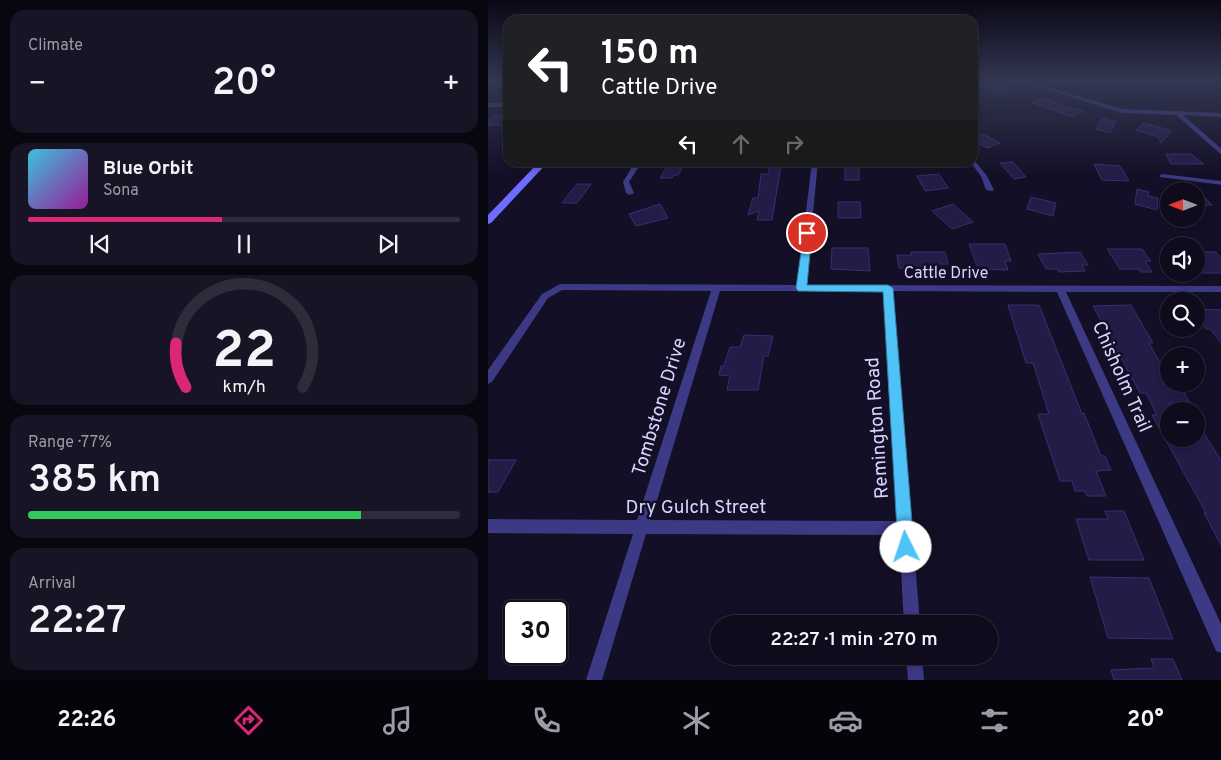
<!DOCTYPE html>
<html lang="en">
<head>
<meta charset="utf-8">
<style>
  :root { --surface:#0e0b1c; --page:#171425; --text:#f1f3f6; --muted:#9b9ba3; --line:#2e2b3b; --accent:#db2777 }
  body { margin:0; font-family:Overpass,sans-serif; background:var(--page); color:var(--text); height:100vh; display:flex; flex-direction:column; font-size:19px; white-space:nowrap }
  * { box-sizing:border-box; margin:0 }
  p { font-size:16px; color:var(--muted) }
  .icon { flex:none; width:28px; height:28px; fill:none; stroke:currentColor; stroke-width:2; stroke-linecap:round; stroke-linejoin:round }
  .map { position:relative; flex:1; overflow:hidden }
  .details { display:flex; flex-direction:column; gap:10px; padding:10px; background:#08060f; width:488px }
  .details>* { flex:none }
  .hud { position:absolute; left:15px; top:15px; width:475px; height:152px; border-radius:15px; box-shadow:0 2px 8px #0003,0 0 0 1px var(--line); background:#202124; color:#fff; overflow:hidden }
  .needle { width:32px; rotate:270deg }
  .fabs { position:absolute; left:672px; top:182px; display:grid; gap:10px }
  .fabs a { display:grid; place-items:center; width:45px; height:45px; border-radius:50%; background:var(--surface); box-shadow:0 2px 8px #0003,0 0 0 1px var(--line); font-size:25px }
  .speed { position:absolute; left:15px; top:600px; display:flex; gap:10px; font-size:25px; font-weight:700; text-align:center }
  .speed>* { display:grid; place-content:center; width:65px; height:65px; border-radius:50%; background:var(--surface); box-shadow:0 2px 8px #0003,0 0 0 1px var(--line); line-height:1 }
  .speed .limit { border:2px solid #111; border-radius:8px; background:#fff; color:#111 }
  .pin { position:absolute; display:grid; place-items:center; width:42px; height:42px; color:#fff; margin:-21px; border:2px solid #fff; border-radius:50%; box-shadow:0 1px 5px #0007 }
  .me { position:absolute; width:55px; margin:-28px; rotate:356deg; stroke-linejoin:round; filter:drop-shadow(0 0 4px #0008) }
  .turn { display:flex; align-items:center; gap:18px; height:105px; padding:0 15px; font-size:22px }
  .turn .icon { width:65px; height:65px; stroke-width:2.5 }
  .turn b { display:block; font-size:35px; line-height:42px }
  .lanes { display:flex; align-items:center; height:48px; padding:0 15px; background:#0003; justify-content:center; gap:25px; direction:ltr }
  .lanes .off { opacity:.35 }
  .big { font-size:38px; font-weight:600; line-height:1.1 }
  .details .widget { flex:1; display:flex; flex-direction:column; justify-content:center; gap:8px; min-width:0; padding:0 18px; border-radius:15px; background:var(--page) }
  .details .dial { align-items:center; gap:0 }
  .dial svg { height:130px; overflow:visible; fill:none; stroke:var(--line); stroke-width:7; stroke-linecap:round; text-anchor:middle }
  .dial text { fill:var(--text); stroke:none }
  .song { display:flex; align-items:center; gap:15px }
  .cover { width:60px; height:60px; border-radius:8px; background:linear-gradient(135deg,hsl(190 70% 55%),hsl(300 70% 35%)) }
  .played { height:5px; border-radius:2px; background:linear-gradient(90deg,var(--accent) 45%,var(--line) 45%) }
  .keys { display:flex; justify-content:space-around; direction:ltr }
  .heat { display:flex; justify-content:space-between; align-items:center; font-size:28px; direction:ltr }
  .charge { height:8px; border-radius:4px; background:linear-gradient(90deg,#34c759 77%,var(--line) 0) }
  .trip { position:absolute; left:222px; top:615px; width:288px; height:50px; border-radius:25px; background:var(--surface); box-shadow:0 2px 8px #0003,0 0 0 1px var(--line); font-weight:600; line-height:50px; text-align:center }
  .menu { display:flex; height:80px; justify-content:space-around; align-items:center; background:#06040b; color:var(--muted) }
  .menu .icon { width:35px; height:35px }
  .menu .current { color:var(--accent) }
  .menu b { font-size:22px; color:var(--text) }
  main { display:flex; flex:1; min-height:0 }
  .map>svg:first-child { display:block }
  .building { fill:#241b47; stroke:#3b2d73 }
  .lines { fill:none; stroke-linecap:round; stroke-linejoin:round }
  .street { fill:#3d3a85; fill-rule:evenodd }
  .secondary { fill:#6f6bff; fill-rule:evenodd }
  .route { fill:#4fc3f7; stroke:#337fa1 }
  .labels { text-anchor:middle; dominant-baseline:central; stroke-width:5; stroke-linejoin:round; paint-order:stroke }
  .street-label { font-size:16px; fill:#d9d4ff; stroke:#130f26 }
  .near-street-label { font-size:19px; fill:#d9d4ff; stroke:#130f26 }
</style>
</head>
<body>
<main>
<section class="details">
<div class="widget"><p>Climate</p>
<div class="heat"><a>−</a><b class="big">20°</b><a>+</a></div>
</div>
<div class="widget">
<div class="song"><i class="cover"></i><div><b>Blue Orbit</b><p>Sona</p></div></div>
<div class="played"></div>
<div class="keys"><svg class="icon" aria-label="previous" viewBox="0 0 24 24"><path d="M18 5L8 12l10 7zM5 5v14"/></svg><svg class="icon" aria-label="pause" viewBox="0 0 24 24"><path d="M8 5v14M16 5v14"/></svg><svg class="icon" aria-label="next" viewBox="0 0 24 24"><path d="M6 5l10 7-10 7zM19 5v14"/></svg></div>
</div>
<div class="widget dial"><svg viewBox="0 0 100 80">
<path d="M14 69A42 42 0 1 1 86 69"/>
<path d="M14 69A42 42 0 0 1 8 42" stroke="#db2777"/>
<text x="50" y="56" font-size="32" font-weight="700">22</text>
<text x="50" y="72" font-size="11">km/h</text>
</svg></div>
<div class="widget"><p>Range · 77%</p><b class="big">385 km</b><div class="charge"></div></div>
<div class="widget"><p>Arrival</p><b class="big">22:27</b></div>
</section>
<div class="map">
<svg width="734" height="680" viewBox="0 0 734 680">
  <rect width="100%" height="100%" fill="#130f26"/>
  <g class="building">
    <polygon points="485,81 509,83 522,89 509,93 485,83"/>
    <polygon points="556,98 576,106 595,111 585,117 544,103"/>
    <polygon points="6,116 20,116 20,125 0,125 0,121"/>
    <polygon points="614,118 628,122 622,133 608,129"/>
    <polygon points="656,123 684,131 673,143 670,137 648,130"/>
    <polygon points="495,134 512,143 499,148 485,141 485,138"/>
    <polygon points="678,154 703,154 716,164 683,164"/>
    <polygon points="525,162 538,177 526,179 512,163"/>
    <polygon points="181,163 197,163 190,175 186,175 184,178 172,178"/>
    <polygon points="606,164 632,166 641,181 614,180"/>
    <rect x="357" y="165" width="14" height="15"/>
    <polygon points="281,166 293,166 284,220 269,220 271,211 260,215 265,198 270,198 273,174 281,174"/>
    <polygon points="451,174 460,188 437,191 429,176"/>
    <polygon points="89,184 103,184 89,203 74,203"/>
    <polygon points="649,189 661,192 660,196 670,198 669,210 647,204"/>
    <polygon points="709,190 724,205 709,205"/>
    <polygon points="543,197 568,203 565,216 539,209"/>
    <polygon points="350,202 372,202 373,218 350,218"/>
    <polygon points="172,204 180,218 148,226 141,214"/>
    <polygon points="465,204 485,222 464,229 444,211"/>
    <polygon points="481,244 517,244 523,261 517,261 520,270 490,269"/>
    <polygon points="344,248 380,248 382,271 343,269"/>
    <polygon points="619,249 654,249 663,261 657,261 664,272 653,272 651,269 632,269"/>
    <polygon points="423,252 457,252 460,264 447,264 448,270 438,270 438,268 411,268 409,255 424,255"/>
    <polygon points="592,252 600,265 594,265 597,271 571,272 569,269 558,269 550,254"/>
    <polygon points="709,252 728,252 734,259 734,273 709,273"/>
    <polygon points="520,305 551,305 594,414 596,413 613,456 617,456 623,470 608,471 618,496 599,496 597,491 587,491 584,481 572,481 550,414 561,414 545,363 538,363"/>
    <polygon points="643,305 665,343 661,343 678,373 681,373 681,384 691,384 702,403 681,403 681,439 709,439 709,422 734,462 734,547 716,513 718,513 664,415 669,415 658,393 652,393 605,306"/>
    <polygon points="709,309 734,310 734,344 722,329 718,329 709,315"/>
    <polygon points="256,335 285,336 280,356 276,356 270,390 239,390 242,376 231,375 233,366 236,366 242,347 252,347"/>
    <polygon points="0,460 28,460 10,492 0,492"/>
    <polygon points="617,511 636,511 656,560 601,560 588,519 620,519"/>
    <polygon points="602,577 661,578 685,639 620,638"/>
    <polygon points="663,659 685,659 694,680 626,680 623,670 666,668"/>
  </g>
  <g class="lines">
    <g class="street">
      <polygon points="532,81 539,81 634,109 734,113 734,117 695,115 734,149 734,155 688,115 634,113"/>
      <rect x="0" y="103" width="20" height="4"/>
      <polygon points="485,160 487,161 499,176 506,190 504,191 498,190 493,176 482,162 485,162"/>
      <polygon points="147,162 154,162 141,182 146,193 142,195 138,193 135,182"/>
      <path d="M324,162H330L318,285L734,286V292H578L734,626V653L728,651L569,292L405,291L432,624H416L411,535L158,534L114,680H98L145,534L0,533V519L149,520L223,291L74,290L60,298L4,382L0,384V370L54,294L72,284L309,285ZM232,291H396L410,521L163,520Z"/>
      <polygon points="674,174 734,181 734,185 672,177 671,176"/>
      <polygon points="418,656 434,656 436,680 420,680"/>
    </g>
    <polygon class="secondary" points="51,162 60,162 3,223 0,224 0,215"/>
  </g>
  <linearGradient id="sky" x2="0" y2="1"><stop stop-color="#0a0815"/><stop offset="0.46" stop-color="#333752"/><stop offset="1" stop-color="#333752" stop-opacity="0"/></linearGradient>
  <rect width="734" height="176" fill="url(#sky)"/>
  <polygon class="route" points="316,231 324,233 319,285 400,285 405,288 426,547 424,553 418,555 412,553 410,547 395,292 310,291 308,288"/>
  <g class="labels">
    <g class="street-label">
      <text x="458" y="274">Cattle Drive</text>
    </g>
    <g class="near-street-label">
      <text transform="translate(633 377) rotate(66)">Chisholm Trail</text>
      <text transform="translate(172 407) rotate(-73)">Tombstone Drive</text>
      <text transform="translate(390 428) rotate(-94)">Remington Road</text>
      <text x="208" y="508">Dry Gulch Street</text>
    </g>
  </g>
</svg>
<div class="fabs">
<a><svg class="needle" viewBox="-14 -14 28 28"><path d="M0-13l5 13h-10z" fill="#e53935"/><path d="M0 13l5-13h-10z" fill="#9b9ba3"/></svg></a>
<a><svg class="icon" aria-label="sound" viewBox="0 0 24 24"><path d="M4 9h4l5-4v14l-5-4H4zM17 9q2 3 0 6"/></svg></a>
<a><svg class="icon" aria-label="search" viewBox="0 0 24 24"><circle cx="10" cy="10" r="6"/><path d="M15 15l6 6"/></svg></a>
<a>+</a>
<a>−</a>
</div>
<div class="speed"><div class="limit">30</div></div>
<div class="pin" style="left:319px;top:233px;background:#d93025"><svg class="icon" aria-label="arrive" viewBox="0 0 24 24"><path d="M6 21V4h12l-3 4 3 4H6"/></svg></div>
<svg class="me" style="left:418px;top:547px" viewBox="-20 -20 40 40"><circle r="19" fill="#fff"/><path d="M0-13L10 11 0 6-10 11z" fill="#4fc3f7"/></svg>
<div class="trip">22:27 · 1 min · 270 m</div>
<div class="hud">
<div class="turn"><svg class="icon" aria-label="left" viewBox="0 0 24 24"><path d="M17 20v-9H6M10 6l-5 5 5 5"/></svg><div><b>150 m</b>Cattle Drive</div></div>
<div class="lanes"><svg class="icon" aria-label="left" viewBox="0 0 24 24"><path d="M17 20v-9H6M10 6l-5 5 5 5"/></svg><svg class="icon off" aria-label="ahead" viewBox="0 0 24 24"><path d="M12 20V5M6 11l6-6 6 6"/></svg><svg class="icon off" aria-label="right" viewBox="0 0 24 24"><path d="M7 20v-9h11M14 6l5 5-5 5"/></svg></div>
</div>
</div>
</main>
<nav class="menu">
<b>22:26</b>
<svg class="icon current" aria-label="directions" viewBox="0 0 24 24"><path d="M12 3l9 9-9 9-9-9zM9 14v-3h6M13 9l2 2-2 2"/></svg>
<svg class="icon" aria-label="music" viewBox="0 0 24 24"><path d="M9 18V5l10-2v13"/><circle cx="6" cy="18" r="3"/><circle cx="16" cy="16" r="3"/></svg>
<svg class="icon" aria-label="phone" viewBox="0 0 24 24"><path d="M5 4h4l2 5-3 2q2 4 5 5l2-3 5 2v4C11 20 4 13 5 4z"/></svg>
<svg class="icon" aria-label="climate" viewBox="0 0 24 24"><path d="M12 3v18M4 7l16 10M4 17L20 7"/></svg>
<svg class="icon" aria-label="car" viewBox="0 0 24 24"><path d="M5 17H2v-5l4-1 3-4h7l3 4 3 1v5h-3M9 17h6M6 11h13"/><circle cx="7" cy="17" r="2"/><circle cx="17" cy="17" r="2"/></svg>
<svg class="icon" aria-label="filters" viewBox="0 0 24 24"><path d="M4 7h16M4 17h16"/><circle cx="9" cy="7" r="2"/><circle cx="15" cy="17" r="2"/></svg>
<b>20°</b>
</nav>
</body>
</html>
